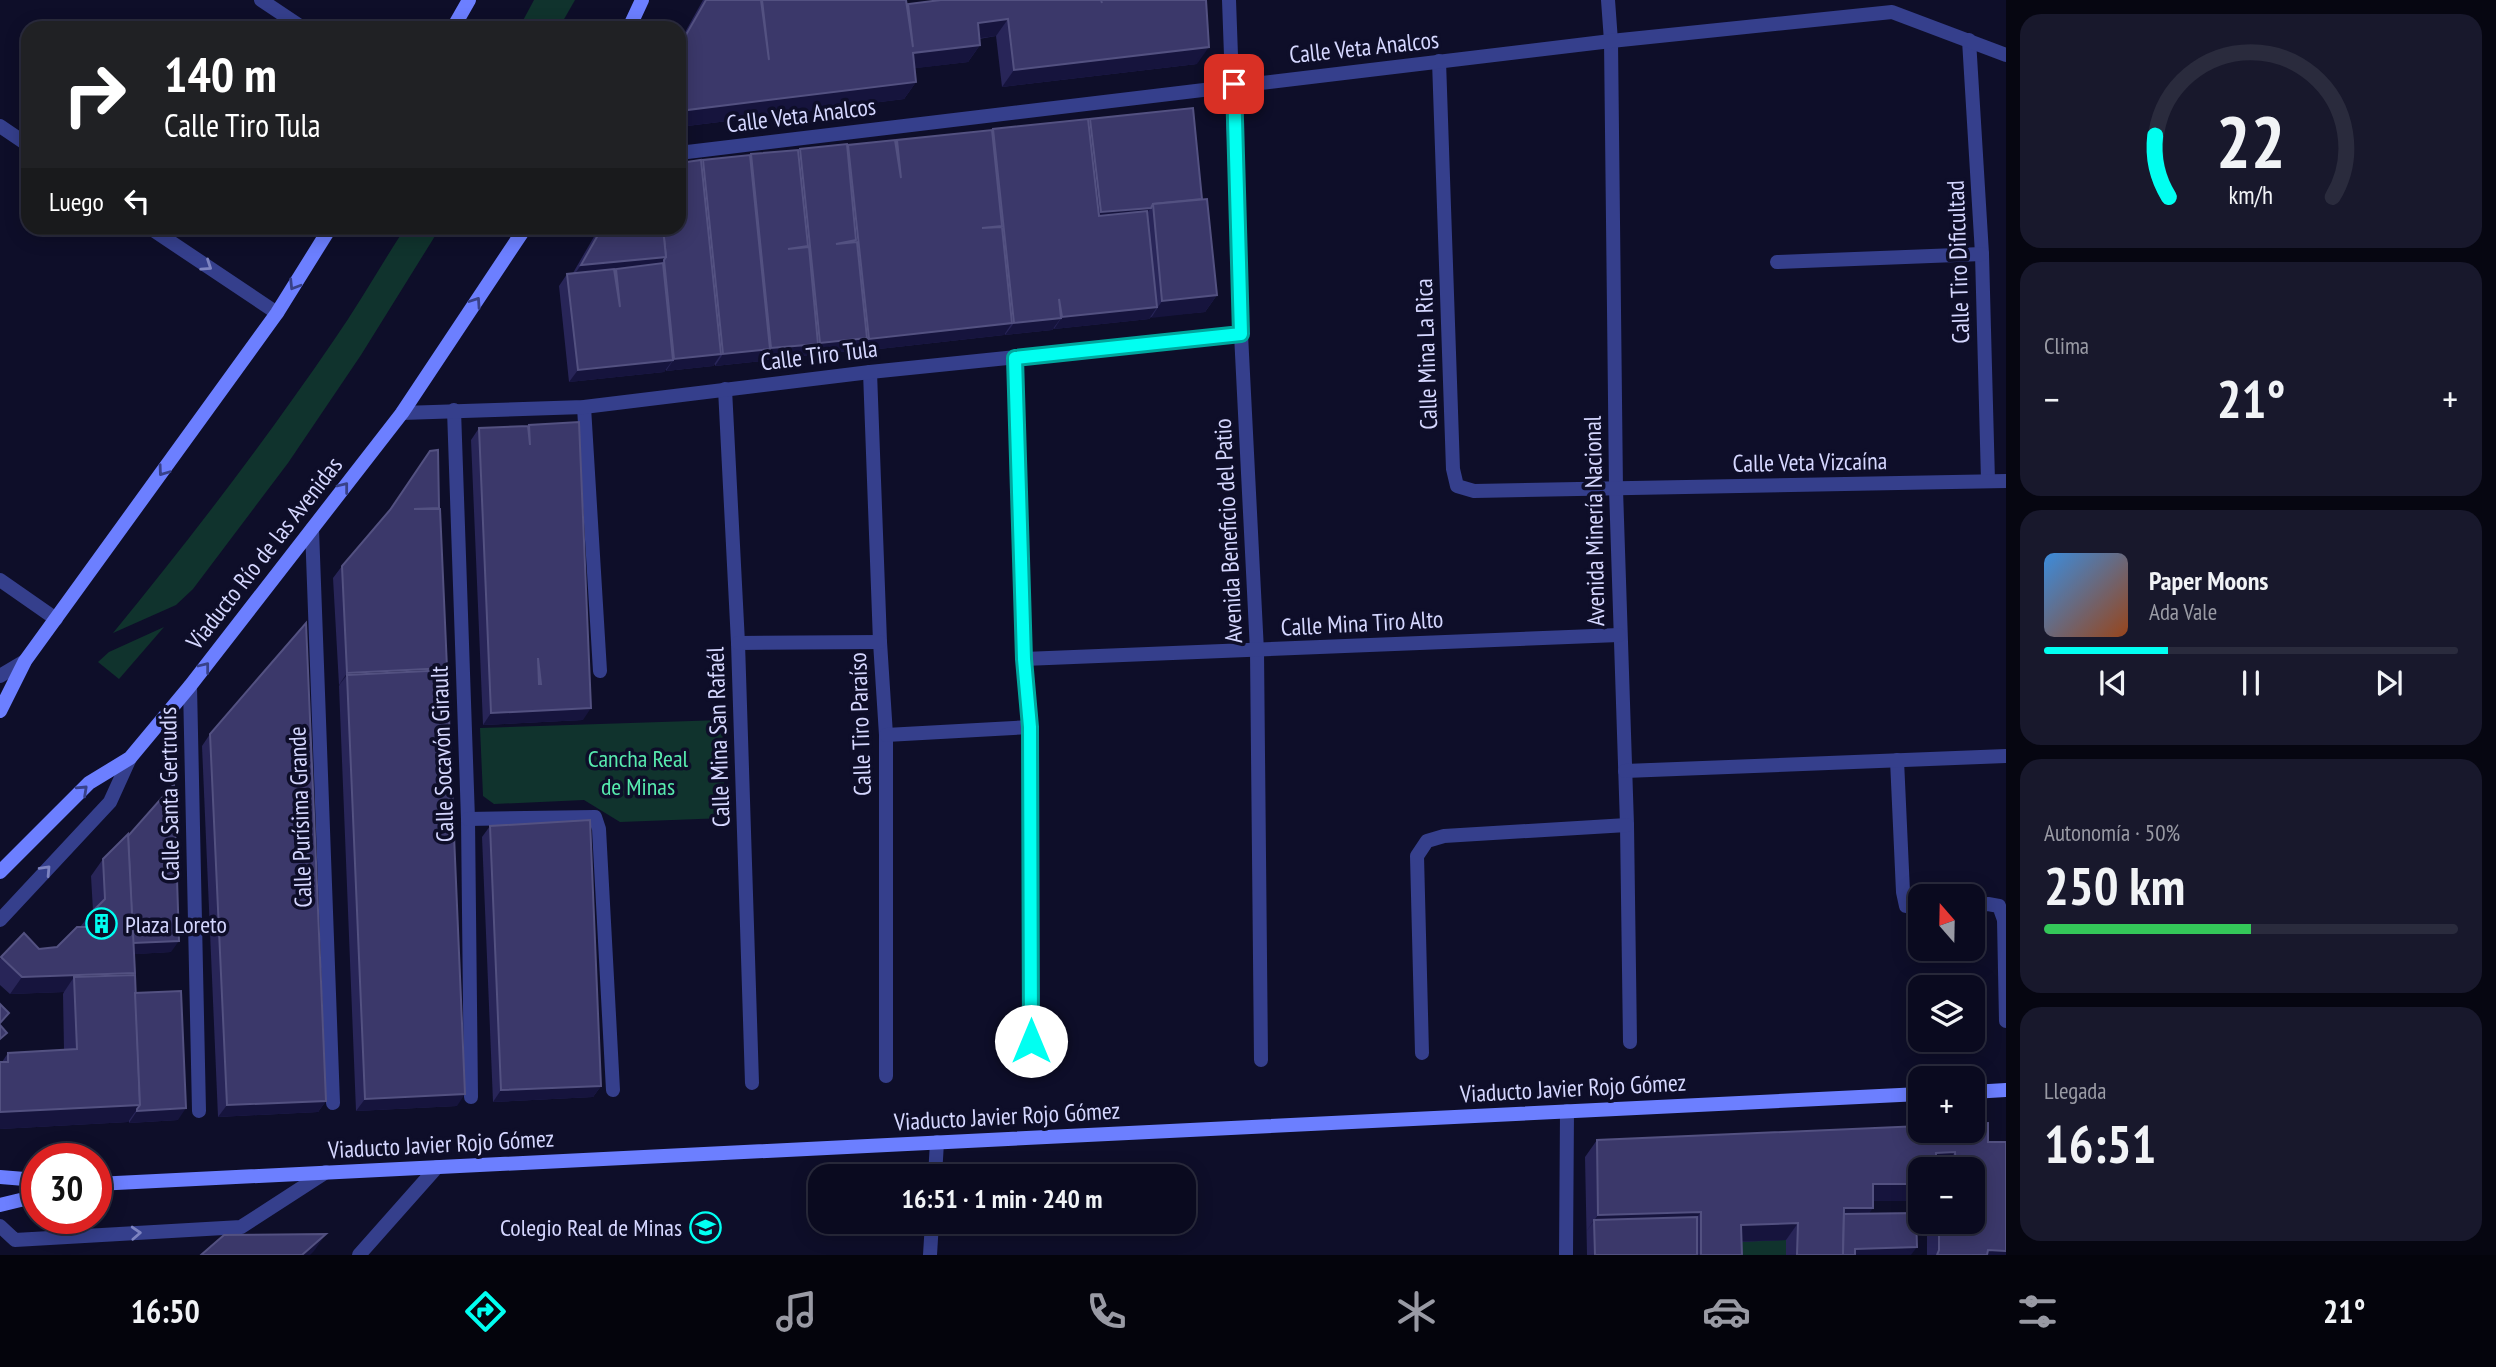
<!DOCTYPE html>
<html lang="es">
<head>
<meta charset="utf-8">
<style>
  :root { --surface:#0a0a1f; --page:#18182c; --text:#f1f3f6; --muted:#999aa4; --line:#2a2b3d; --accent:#01fff1 }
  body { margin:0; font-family:"PT Sans Narrow",sans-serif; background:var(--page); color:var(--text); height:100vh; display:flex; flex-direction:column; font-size:26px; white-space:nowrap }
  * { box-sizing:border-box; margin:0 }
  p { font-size:23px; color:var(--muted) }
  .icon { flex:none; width:38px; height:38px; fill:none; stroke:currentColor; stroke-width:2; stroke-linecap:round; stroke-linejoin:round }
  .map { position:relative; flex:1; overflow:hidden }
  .sheet { display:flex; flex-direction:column; gap:14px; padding:14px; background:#060611; width:490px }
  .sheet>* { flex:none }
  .top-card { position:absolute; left:21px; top:21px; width:665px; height:214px; border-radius:21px; box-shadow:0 4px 18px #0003,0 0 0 2px var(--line); background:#202124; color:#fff; overflow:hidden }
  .needle { width:46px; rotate:340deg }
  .controls { position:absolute; left:1908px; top:884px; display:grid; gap:14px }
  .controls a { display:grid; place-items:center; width:77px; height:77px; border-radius:14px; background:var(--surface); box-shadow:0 4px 18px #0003,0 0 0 2px var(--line); font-size:35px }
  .speed { position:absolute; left:21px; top:1143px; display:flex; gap:14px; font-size:35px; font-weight:700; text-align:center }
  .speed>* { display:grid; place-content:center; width:91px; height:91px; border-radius:50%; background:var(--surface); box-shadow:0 4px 18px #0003,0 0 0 2px var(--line); line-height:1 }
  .speed .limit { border:10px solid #d22; background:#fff; color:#111 }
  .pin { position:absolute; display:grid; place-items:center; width:60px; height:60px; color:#fff; margin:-30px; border-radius:14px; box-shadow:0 4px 10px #0006 }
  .me { position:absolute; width:77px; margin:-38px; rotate:0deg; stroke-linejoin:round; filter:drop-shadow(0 0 5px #0008) }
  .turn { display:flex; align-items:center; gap:24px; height:147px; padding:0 28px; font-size:32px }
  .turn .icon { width:91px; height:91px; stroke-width:2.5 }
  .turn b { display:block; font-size:49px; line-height:60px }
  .then { display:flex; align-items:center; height:66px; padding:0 28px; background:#0003; gap:14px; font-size:26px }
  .big { font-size:52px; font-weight:700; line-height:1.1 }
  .sheet .card { flex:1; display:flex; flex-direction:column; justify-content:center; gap:10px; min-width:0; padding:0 24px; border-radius:21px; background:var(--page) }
  .sheet .dial { align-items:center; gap:0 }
  .dial svg { height:182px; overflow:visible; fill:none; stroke:var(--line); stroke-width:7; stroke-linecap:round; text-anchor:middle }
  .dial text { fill:var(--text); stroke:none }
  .song { display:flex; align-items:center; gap:21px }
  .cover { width:84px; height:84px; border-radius:10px; background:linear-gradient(135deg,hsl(210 70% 55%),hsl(20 70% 35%)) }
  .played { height:7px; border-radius:4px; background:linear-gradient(90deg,var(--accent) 30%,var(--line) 30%) }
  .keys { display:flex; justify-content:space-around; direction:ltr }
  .heat { display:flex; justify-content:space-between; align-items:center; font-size:38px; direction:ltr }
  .charge { height:10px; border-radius:5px; background:linear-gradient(90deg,#34c759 50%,var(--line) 0) }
  .trip { position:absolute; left:808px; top:1164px; width:388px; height:70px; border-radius:21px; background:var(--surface); box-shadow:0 4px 18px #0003,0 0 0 2px var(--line); font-weight:700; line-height:70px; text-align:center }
  .menu { display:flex; height:112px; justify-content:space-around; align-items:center; background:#04040c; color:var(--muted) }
  .menu .icon { width:49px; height:49px }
  .menu .current { color:var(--accent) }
  .menu b { font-size:32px; color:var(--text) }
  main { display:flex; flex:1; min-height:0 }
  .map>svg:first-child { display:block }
  .green { fill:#10332d }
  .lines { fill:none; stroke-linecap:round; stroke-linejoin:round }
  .service { stroke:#353f8c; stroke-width:14 }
  .minor { stroke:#353f8c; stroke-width:14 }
  .tertiary { stroke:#353f8c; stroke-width:14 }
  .secondary { stroke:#6c7fff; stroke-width:14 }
  .wall { fill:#282558 }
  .shaded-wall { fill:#16143d }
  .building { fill:#3b386a; stroke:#535181; stroke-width:2; fill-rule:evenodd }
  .oneway { stroke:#7d83c0 }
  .oneway2 { stroke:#384189 }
  .route-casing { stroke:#01a69d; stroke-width:18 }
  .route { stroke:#01fff1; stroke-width:12 }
  .labels { text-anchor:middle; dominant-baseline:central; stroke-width:7; stroke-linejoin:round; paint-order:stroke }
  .street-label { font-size:24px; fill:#d5d7ff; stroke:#0e0e29 }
  .park-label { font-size:24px; fill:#57eaae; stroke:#0e0e29 }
  .poi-label { font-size:24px; fill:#d5d7ff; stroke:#0e0e29; text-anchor:start }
</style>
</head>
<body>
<main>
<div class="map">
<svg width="2006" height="1255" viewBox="0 0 2006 1255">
  <rect width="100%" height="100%" fill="#0e0e29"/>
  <g class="green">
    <polygon points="534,0 575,0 559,28 519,28"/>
    <path d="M405,228H440L361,355L288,463L193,589L176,605L113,633C191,538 265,441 334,340C359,304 381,265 405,228Z"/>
    <polygon points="164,627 119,679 98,662 109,652"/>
    <polygon points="722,720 725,818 620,822 584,800 494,804 483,796 480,728"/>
    <polygon points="1786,1240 1786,1255 1729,1255 1729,1242"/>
  </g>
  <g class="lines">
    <polyline class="service" points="0,1226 15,1240 241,1227 326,1172"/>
    <g class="minor">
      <polyline points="261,0 303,28"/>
      <polyline points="1229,0 1241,334 1257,651 1261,1060"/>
      <polyline points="1608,0 1611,41 1616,489 1627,825 1630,1042"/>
      <polyline points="1969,40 1982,254 1988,481"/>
      <polyline points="1439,61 1453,469 1457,486 1474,491 2006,481"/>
      <polyline points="0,126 28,145"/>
      <polyline points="679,153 1611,41 1892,12 2006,55"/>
      <polyline points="150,228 277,313"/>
      <polyline points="1777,262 1982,254"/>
      <polyline points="1015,358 1024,659 1030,727 1031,1067"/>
      <polyline points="870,372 880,642 886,735 886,1076"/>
      <polyline points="725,389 738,643 752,1083"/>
      <polyline points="584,407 600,671"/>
      <polyline points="454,410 468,819 471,1097"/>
      <polyline points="402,413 584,407 870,372 1241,334"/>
      <polyline points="312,529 333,1103"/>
      <polyline points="0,580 56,619"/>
      <polyline points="738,643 880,642"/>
      <polyline points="1024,659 1619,635"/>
      <polyline points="190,686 199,1111"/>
      <polyline points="886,735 1030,727"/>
      <polyline points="1897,760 1903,892 1906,906 1920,909"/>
      <polyline points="1625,771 2006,756"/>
      <polyline points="468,819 595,817 599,829 613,1090"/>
      <polyline points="1972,905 1988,904 1999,906 2004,920 2006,1021"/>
      <polyline points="1422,1053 1417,856 1427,841 1444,836 1627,825"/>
      <polyline points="935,1176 937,1142"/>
      <polyline points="359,1255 437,1167"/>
      <polyline points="930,1255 932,1222"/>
      <polyline points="1566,1255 1567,1111"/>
    </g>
    <g class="tertiary">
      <polyline points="0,676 25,661"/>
      <polyline points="0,920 110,802 130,758"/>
    </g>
    <g class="secondary">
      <polyline points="453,28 469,0"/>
      <polyline points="629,28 642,0"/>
      <polyline points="0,711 25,661 277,313 330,228"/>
      <polyline points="0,872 89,783 130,758 190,686 402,413 525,228"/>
      <polyline points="1972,1092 2006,1090"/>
      <polyline points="0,1177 37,1180"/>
      <polyline points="96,1184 1920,1094"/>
      <polyline points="0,1205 37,1196"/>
    </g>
  </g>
  <g class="wall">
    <polygon points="703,0 906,0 907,5 908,4 937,0 1197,64 1002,87 996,36 979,39 980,45 968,62 915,68 916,82 904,99 679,127 679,43"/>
    <polygon points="1090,119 1202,199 1217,295 1205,312 1151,317 1149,319 1054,329 1054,328 1052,330 1005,335 1005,333 1004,335 861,351 861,347 859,350 812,355 812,353 810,355 763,360 763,359 762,361 715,366 715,364 713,366 666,371 666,369 664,372 569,382 559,286 567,274 573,273 599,228 679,228 703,160 750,156 751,154 798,151 800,149 847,147 848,145 896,142 897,140 992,131 993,129 1089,121"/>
    <polygon points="529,425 583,720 483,725 471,440 479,428 528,427"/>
    <polygon points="438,509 447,668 445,670 457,1106 356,1111 339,686 340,684 339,685 333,578 342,566"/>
    <polygon points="210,734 326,1101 318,1112 218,1117 202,746"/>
    <polygon points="590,820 601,1086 593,1097 493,1102 482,837 490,826"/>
    <polygon points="103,859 171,952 134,954 135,973 134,975 135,993 178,1120 129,1123 129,1120 128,1122 0,1129 0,1062 2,1062 8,1053 64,1050 63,994 64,992 10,994 0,985 0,959 24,933 39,949 57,947 80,927 93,911 91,876"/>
    <polygon points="1597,1140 1988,1142 2006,1255 1927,1255 1927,1231 1934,1222 1972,1222 1972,1169 1920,1169 1920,1192 1913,1201 1873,1201 1869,1214 1911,1255 1786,1255 1786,1240 1741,1242 1742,1255 1587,1255 1585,1157"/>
  </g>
  <g class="shaded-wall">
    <polygon points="1008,19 996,36 966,40 978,23"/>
    <polygon points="980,45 968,62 901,70 913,53"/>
    <polygon points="1209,47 1197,64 1002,87 1014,70"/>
    <polygon points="916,82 904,99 679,127 679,111"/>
    <polygon points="1151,208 1142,219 1092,224 1101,212"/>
    <polygon points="666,257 654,274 616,269 609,278 569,282 581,265"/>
    <polygon points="1217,295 1205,312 1151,318 1162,301"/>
    <polygon points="1157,307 1149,319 1054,329 1062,317"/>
    <polygon points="1061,318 1052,330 1005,335 1014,323"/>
    <polygon points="1012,323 1004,335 861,351 869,339"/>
    <polygon points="867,338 859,350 812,355 820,343"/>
    <polygon points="818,344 810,355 763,360 771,348"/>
    <polygon points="770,349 762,361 715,366 723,354"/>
    <polygon points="721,354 713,366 666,371 674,359"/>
    <polygon points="673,360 664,372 569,382 578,370"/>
    <polygon points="447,668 439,679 347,675 340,684 339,685 347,673"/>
    <polygon points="591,708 583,720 483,725 491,713"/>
    <polygon points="179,941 171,952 122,955 130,943"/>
    <polygon points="135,973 123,990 74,977 64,992 10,994 22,977"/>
    <polygon points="601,1086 593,1097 493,1102 501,1090"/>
    <polygon points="465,1094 457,1106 356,1111 365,1099"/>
    <polygon points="326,1101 318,1112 218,1117 227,1105"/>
    <polygon points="140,1105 128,1122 0,1129 0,1112"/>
    <polygon points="186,1108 178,1120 129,1123 137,1111"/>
    <polygon points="1955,1152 1943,1169 1925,1169 1936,1153"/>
    <polygon points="1873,1184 1920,1184 1920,1192 1913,1201 1861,1201"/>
    <polygon points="1844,1208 1873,1208 1861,1225 1840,1225"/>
    <polygon points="1701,1212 1689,1229 1594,1220 1586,1232 1598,1215"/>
    <polygon points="1798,1223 1786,1240 1729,1242 1741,1225"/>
    <polygon points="326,1234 314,1251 310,1255 302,1255"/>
    <polygon points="1917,1247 1911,1255 1851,1255 1855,1249"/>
    <polygon points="1988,1250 2006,1251 2006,1255 1984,1255"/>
  </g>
  <g class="building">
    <polygon points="706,0 761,0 769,60 762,0 906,0 913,47 908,4 941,0 1101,0 1102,3 1101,0 1206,0 1209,47 1014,70 1008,19 978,23 980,45 913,53 916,82 679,111 679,47"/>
    <polygon points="1193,108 1202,199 1153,204 1151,208 1101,212 1090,119"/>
    <polygon points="1088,119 1099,216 1147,211 1157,307 1062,317 1059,299 1061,318 1014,323 993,129"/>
    <polygon points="992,130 1002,226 982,228 1002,227 1012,323 869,339 848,145 895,140 901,178 897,140"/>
    <polygon points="847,144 856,240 836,244 857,242 867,338 820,343 800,149"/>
    <polygon points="798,150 808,246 788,249 809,247 818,344 771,348 751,154"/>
    <polygon points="750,155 770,349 723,354 703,160"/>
    <polygon points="701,160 721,354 674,359 664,260 666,257 663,228 679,228 679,163"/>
    <polygon points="1207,199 1217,295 1162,301 1153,204"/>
    <polygon points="602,228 663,228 666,257 581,265"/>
    <polygon points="663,263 673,360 578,370 567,274 614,269 620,307 616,269"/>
    <path d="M579,422L591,708L491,713L479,428L528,426L530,445L529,425ZM538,658L541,684H539Z"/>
    <polygon points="438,450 439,508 414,509 440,509 447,668 347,673 342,566 390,510 430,451"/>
    <polygon points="306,623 326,1101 227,1105 210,734"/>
    <polygon points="447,670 465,1094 365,1099 347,675"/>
    <polygon points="174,784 179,941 133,943 128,836"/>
    <polygon points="590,820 601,1086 501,1090 490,826"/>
    <polygon points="128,834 135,973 22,977 1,957 24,933 39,949 57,947 77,927 89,927 88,916 105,899 103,859"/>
    <polygon points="135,975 140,1105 0,1112 0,1062 8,1062 8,1053 77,1049 74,977"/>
    <polygon points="181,991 186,1108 137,1111 137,1109 140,1105 135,993"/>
    <polygon points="0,1004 9,1013 0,1023"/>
    <polygon points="0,1025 7,1033 0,1039"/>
    <polygon points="1988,1123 1988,1142 2006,1142 2006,1251 1988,1250 1987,1255 1937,1255 1939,1250 1939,1222 1972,1222 1972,1169 1956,1169 1955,1152 1936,1153 1936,1160 1926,1168 1926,1169 1920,1169 1920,1184 1873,1184 1873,1208 1844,1208 1843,1255 1797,1255 1798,1223 1741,1225 1742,1255 1701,1255 1701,1212 1598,1215 1597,1140 1920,1126 1920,1130 1972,1130 1972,1124"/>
    <polygon points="1916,1213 1917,1247 1855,1249 1855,1255 1843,1255 1844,1214"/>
    <polygon points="1697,1217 1697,1255 1595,1255 1594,1220"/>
    <polygon points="326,1234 302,1255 201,1255 224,1235"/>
  </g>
  <defs><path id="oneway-chevron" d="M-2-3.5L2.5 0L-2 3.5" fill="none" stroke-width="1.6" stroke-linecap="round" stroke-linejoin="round" transform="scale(1.75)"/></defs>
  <g class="oneway">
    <use href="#oneway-chevron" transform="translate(207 266) rotate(34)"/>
    <use href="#oneway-chevron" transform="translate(46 870) rotate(-47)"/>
    <use href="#oneway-chevron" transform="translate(136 1233) rotate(-3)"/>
  </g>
  <g class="oneway2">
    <use href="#oneway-chevron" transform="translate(294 285) rotate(122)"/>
    <use href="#oneway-chevron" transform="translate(476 302) rotate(-56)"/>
    <use href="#oneway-chevron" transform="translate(163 471) rotate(126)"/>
    <use href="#oneway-chevron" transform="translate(344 487) rotate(-52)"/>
    <use href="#oneway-chevron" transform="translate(205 667) rotate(-52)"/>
    <use href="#oneway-chevron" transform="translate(83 790) rotate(-43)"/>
  </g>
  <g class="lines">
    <defs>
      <polyline id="route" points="1031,1041 1030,727 1024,659 1015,358 1241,334 1234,84"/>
    </defs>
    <use href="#route" class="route-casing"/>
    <use href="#route" class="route"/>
  </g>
  <defs>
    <symbol id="building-ring" viewBox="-11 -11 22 22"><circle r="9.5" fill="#0e0e29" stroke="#01fff1" stroke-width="1.5"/><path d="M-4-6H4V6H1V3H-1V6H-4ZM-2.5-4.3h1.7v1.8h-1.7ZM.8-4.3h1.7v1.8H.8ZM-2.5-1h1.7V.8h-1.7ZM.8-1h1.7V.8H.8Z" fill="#01fff1"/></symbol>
    <symbol id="school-ring" viewBox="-11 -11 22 22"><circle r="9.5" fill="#0e0e29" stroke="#01fff1" stroke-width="1.5"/><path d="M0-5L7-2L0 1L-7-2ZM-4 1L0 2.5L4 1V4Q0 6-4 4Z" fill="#01fff1"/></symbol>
  </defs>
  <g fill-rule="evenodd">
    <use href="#building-ring" x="84" y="906" width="35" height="35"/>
    <use href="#school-ring" x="688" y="1210" width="35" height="35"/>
  </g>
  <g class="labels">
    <g class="street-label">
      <text transform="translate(1364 47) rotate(-6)">Calle Veta Analcos</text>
      <text transform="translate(801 115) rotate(-7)">Calle Veta Analcos</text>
      <text transform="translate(1958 262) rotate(-92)">Calle Tiro Dificultad</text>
      <text transform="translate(1426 354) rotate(-92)">Calle Mina La Rica</text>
      <text transform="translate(819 355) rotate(-7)">Calle Tiro Tula</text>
      <text transform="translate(1810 462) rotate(-1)">Calle Veta Vizcaína</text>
      <text transform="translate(1594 521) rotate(-91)">Avenida Minería Nacional</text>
      <text transform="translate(1228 531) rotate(-93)">Avenida Beneficio del Patio</text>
      <text transform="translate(264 553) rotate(-52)">Viaducto Río de las Avenidas</text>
      <text transform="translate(1362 623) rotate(-3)">Calle Mina Tiro Alto</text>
      <text transform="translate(860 724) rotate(-92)">Calle Tiro Paraíso</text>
      <text transform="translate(718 737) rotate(-92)">Calle Mina San Rafaél</text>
      <text transform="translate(442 754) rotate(-92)">Calle Socavón Girault</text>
      <text transform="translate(169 794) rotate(-91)">Calle Santa Gertrudis</text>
      <text transform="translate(300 817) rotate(-92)">Calle Purísima Grande</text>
      <text transform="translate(1573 1088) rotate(-3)">Viaducto Javier Rojo Gómez</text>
      <text transform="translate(1007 1116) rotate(-3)">Viaducto Javier Rojo Gómez</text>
      <text transform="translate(441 1144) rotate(-3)">Viaducto Javier Rojo Gómez</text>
    </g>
    <g class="park-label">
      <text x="638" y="758">Cancha Real<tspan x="638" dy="28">de Minas</tspan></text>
    </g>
    <g class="poi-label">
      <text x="125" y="924">Plaza Loreto</text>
      <text x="682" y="1227" text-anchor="end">Colegio Real de Minas</text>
    </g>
  </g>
</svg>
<div class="controls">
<a><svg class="needle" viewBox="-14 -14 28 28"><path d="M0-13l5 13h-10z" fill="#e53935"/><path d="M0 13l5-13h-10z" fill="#999aa4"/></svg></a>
<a><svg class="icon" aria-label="layers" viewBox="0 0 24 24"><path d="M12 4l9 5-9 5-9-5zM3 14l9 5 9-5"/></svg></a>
<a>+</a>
<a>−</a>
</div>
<div class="speed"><div class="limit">30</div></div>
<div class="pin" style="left:1234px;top:84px;background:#d93025"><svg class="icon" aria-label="arrive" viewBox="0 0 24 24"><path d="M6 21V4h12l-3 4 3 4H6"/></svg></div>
<svg class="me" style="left:1031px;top:1041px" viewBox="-20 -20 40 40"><circle r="19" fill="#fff"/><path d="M0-13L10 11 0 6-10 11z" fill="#01fff1"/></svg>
<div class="trip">16:51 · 1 min · 240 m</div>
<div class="top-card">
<div class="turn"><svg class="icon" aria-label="right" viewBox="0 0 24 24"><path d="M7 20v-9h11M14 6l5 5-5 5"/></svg><div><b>140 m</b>Calle Tiro Tula</div></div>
<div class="then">Luego<svg class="icon" aria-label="left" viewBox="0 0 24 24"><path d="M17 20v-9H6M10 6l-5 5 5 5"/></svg></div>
</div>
</div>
<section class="sheet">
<div class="card dial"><svg viewBox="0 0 100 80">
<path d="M14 69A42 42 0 1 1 86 69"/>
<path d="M14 69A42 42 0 0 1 8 42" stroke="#01fff1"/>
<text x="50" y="56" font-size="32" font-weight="700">22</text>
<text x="50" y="72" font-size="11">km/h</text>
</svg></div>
<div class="card"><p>Clima</p>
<div class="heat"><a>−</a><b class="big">21°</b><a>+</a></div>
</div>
<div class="card">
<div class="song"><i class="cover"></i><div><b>Paper Moons</b><p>Ada Vale</p></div></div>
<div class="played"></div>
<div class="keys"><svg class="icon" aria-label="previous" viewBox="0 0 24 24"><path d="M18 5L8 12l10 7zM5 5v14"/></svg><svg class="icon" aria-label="pause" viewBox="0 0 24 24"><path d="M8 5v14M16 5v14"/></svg><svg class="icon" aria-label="next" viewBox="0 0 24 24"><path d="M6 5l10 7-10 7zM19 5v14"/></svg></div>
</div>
<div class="card"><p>Autonomía · 50%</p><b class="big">250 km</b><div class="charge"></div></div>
<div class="card"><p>Llegada</p><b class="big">16:51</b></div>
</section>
</main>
<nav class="menu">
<b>16:50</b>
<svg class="icon current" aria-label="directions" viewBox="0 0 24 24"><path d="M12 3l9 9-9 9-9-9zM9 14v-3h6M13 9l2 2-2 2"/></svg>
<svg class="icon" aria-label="music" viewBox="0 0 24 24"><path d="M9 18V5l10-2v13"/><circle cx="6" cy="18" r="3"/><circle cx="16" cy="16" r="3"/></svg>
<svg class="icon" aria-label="phone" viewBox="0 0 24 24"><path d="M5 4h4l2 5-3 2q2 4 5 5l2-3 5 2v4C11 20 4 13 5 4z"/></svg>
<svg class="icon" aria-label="climate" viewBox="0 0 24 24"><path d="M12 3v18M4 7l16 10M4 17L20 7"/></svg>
<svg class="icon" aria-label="car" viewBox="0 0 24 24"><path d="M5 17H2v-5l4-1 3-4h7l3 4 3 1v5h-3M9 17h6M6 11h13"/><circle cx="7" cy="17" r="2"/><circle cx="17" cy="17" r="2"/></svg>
<svg class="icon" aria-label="filters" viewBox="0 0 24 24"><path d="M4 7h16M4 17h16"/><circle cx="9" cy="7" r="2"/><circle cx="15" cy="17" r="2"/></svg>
<b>21°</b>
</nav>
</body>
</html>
